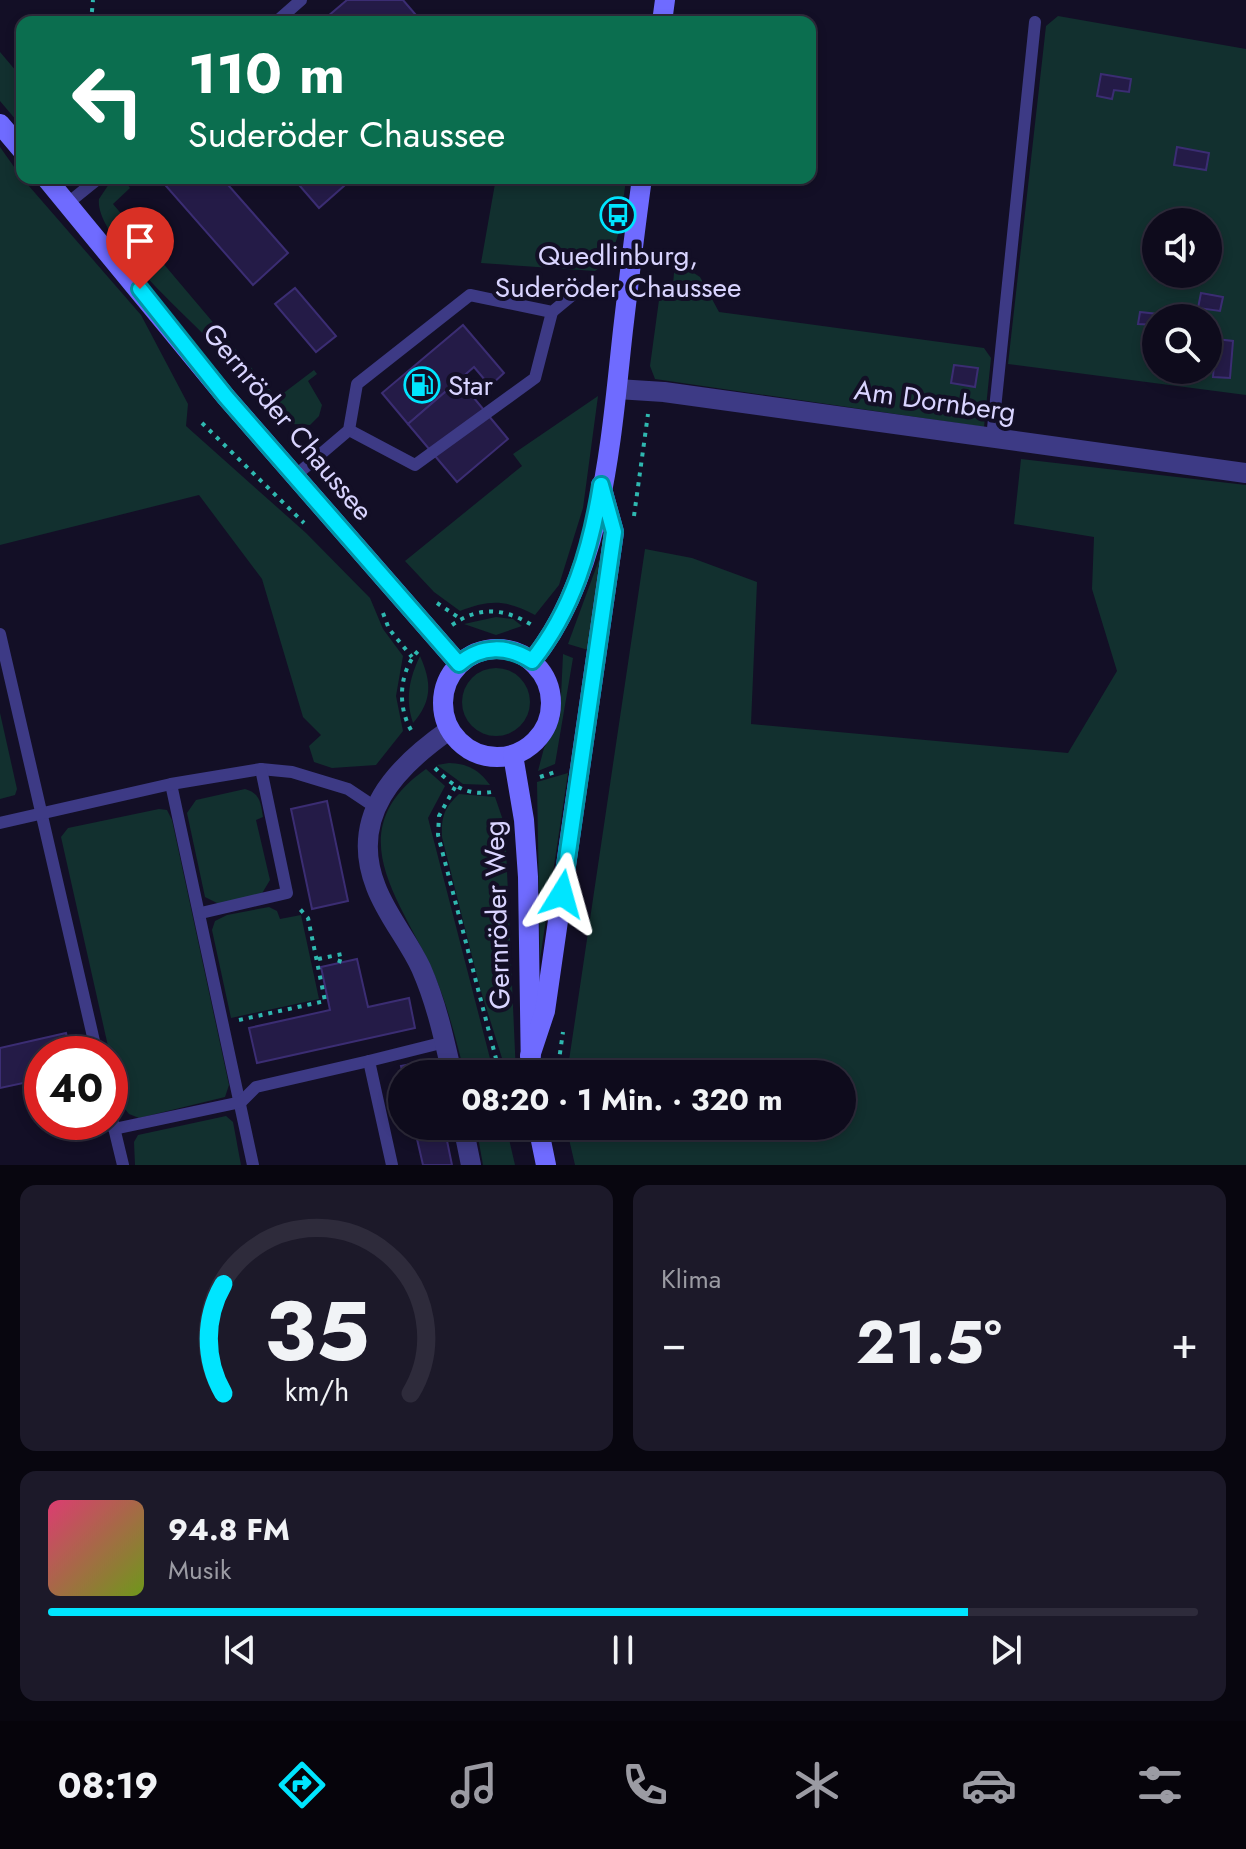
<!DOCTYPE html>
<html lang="de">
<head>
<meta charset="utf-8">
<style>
  :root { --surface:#0e0b1c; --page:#1c1929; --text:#f1f3f6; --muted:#9b9ba3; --line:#2e2b3b; --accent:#00e5ff }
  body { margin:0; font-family:Jost,sans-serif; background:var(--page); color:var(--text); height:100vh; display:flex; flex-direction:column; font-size:30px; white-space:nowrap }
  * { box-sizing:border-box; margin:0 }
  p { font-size:26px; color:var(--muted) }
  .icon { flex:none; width:44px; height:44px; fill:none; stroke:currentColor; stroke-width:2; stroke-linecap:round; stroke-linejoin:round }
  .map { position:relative; height:1165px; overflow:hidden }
  .side { display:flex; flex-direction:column; gap:20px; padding:20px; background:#08060f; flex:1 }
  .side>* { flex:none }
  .hud { position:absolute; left:16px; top:16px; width:800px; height:168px; border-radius:16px; box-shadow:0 4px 12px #0003,0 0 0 2px var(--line); background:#0b6e4f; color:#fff; overflow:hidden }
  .fabs { position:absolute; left:1142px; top:208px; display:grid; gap:16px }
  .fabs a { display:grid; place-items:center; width:80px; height:80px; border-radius:50%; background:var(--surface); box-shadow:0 4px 12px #0003,0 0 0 2px var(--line); font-size:40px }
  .speed { position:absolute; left:24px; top:1036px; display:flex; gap:16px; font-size:40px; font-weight:700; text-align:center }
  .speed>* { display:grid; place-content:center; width:104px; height:104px; border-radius:50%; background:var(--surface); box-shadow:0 4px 12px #0003,0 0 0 2px var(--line); line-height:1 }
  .speed .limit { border:12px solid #d22; background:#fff; color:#111 }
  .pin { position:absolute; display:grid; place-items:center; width:68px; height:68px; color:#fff; margin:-82px -34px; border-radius:50% 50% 50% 0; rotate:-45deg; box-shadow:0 0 8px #0007 }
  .pin .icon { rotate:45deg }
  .me { position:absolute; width:88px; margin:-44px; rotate:8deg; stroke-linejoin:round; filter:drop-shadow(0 0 6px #0008) }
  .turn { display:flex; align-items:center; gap:28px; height:168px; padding:0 40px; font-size:36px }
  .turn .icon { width:104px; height:104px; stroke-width:2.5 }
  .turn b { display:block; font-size:56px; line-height:68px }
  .big { font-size:60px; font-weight:700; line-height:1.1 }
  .side .card { flex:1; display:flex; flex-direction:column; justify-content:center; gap:12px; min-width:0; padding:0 28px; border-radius:16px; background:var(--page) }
  .side .dial { align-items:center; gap:0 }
  .dial svg { height:208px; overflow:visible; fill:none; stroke:var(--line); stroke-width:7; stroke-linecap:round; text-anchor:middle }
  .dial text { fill:var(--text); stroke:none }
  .song { display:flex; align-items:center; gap:24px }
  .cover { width:96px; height:96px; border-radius:12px; background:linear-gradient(135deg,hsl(340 70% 55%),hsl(80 70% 35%)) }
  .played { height:8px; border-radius:4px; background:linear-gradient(90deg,var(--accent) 80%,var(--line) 80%) }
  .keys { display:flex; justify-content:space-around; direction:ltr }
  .heat { display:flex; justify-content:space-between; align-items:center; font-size:44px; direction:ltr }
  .side .tiles { flex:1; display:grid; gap:20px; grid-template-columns:1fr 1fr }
  .card:last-child { grid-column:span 2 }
  .trip { position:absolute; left:388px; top:1060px; width:468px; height:80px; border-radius:40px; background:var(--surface); box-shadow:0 4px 12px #0003,0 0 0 2px var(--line); font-weight:700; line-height:80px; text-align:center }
  .tabs { display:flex; height:128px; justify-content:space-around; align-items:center; background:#06040b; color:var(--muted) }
  .tabs .icon { width:56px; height:56px }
  .tabs .active { color:var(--accent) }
  .tabs b { font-size:36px; color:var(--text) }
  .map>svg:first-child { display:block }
  .green { fill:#12302f; fill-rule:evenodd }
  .building { fill:#241b47; stroke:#3b2d73; stroke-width:2 }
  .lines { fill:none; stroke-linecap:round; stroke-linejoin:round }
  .path { stroke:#2fb8b0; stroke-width:4; stroke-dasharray:4 6; stroke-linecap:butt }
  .lane { stroke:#3d3a85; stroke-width:12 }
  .street { stroke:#3d3a85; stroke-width:20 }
  .secondary { stroke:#6f6bff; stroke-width:20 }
  .route-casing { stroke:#0095a6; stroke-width:20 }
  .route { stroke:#00e5ff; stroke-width:14 }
  .labels { text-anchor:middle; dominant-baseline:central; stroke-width:8; stroke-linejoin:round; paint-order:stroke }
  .poi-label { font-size:28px; fill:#d9d4ff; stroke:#130f26 }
  .street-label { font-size:28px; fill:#d9d4ff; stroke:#130f26 }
</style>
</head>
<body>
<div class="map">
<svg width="1246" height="1165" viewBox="0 0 1246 1165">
  <rect width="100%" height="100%" fill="#130f26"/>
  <g class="green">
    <path d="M1058,16L1246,49V395L1008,364L1046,26ZM1156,222H1208V274H1156ZM1156,318H1208V370H1156Z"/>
    <polygon points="0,52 22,78 22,127 0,101"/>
    <polygon points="0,147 22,178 141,315 188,404 186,426 306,533 370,598 383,629 403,656 396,696 403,731 376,765 332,768 314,762 309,746 321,735 303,717 262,579 199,495 0,545"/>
    <path d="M113,178H123L130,188L113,204L277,398L314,370L317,374L308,381L322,405L319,416L310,425L293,424L229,347L219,350C193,321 94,237 99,199Z"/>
    <path d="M496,178L626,180C621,210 623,253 595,271L481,263Z"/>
    <polygon points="675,261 700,277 719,312 984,348 991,358 984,427 655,379 650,366 659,300 672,297"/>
    <path d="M598,396L583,508L559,585L535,615C506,600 491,599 460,611L434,592L405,561L522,466L513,454Z"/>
    <polygon points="1021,459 1246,485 1246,1165 575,1165 566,1126 842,1126 842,1074 567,1074 645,549 692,558 757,582 751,724 1068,753 1117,671 1092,589 1094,537 1014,524"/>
    <polygon points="600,557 588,650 568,644"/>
    <polygon points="496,617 513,619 522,626 496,635 464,624"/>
    <polygon points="563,654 573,658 555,764 538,771 544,748 560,718"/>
    <path d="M420,656C432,683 432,701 413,723C405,699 409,679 420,656Z"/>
    <circle cx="496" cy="702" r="34"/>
    <polygon points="0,713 17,789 15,795 0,799"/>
    <path d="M449,763C468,764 478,769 490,785L463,784L437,765Z"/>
    <path d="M426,769L445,786L428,818L494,1074H465C456,1041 448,1006 434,974C403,902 336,832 426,769Z"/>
    <polygon points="568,773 540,959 537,782"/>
    <path d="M245,789C260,793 261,803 263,817L256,820L270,880L261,895L219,904L205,897L187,813L196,800Z"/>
    <path d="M459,794L495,797L505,826L516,1074H507L480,988L442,837C441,817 444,808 459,794Z"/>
    <polygon points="159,809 167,810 172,820 229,1085 225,1097 139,1118 129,1114 121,1104 61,837 68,828"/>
    <polygon points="269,907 277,911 280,919 301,915 319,999 231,1018 212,930 215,921 227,915"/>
    <polygon points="226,1116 233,1122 241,1165 135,1165 134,1142 138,1135"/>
    <polygon points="476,1126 506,1126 515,1165 483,1165"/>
  </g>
  <g class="building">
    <polygon points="347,0 403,0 422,22 321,22"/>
    <polygon points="1101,74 1131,79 1129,92 1114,90 1112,99 1097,96"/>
    <polygon points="1177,147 1209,153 1206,170 1174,165"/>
    <polygon points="159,178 222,178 288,253 253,285"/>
    <polygon points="293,178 353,178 319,208"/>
    <polygon points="295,288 336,336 316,352 275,304"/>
    <polygon points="1201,293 1223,297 1220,311 1198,308"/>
    <polygon points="1140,312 1167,315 1167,318 1156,318 1156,325 1138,324"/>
    <polygon points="463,325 504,373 490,386 474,367 408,424 382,393"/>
    <polygon points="1216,339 1233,341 1230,378 1213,377"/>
    <polygon points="954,365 978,368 975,387 951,383"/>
    <polygon points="459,380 508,439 457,482 408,424"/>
    <polygon points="327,801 348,901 312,909 291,809"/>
    <polygon points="357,959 368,1007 409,998 415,1028 257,1063 249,1028 330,1010 321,967"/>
    <polygon points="66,1033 71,1054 42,1054 42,1079 0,1088 0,1048"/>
    <polygon points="430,1060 433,1074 403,1074 401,1066"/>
    <polygon points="414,1126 444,1126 452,1165 423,1165"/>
  </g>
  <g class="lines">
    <g class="path">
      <polyline points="91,22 93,0"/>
      <polyline points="202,423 304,523"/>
      <polyline points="325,472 353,505"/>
      <polyline points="634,516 648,414"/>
      <polyline points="437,603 461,619"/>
      <polyline points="383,613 389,629 412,657"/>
      <path d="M452,625C479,606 504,608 532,625"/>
      <path d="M411,730C397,706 399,670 419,650"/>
      <path d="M435,768C454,788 470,797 497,791"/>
      <polyline points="540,777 558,771"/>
      <polyline points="455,787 439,816 438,835 500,1074"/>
      <polyline points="318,959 342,954 339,963"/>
      <polyline points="239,1020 325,1001 308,918 298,907"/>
      <polyline points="557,1074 563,1032"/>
    </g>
    <g class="lane">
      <polyline points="276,22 301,0"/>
      <polyline points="68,203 99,178"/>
      <polyline points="349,430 415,465 535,378 552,312"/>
      <polyline points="992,438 1035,22"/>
      <polyline points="295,476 349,430 357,384 470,295 552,312 581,288 627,289"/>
      <polyline points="0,634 97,1054"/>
      <polyline points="171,784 253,1165"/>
      <polyline points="0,823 171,784 261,769 292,772 348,789 375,807"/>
      <polyline points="201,913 287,893 261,769"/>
      <polyline points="110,1111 123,1165"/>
      <polyline points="114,1129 241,1102 256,1087 369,1061"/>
      <polyline points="392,1165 369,1061 445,1042"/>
    </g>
    <g class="street">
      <polyline points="617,389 664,392 1246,473"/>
      <path d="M449,730C396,767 348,816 376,887C387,916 408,940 421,968C436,1002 444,1038 452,1074"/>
      <polyline points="463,1126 471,1165"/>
    </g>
    <g class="secondary">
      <polyline points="662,22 665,0"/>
      <polyline points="0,124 22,150"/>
      <polyline points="46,178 226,397 459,664"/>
      <circle cx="497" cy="703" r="54"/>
      <path d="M532,661C603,574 611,438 623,330C629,279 635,229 642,178"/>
      <polyline points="513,755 524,820 528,877 531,1074"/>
      <polyline points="530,1056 545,1011 609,567 614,532 601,485"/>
      <polyline points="538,1126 546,1165"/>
    </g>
  </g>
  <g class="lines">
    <defs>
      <path id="route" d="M140,289L226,397L459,664C481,645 508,645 532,661C573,610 591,548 601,485L614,532L562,894"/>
    </defs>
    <use href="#route" class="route-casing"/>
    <use href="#route" class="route"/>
  </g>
  <defs>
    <symbol id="bus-ring" viewBox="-11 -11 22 22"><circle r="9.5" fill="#130f26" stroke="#00e5ff" stroke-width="1.5"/><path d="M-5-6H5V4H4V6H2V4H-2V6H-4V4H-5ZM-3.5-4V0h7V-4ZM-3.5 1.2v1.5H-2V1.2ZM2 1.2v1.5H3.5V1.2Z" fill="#00e5ff"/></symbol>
    <symbol id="fuel-ring" viewBox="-11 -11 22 22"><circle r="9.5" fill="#130f26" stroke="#00e5ff" stroke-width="1.5"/><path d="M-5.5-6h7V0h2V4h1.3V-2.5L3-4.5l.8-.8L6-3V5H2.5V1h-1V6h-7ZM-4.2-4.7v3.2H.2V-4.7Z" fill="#00e5ff"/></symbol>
  </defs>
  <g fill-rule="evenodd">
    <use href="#bus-ring" x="598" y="195" width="40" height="40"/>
    <use href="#fuel-ring" x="402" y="365" width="40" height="40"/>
  </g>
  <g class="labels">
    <g class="poi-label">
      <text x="618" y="255">Quedlinburg,<tspan x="618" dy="32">Suderöder Chaussee</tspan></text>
      <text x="448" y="385" text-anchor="start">Star</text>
    </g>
    <g class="street-label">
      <text transform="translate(935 401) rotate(8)">Am Dornberg</text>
      <text transform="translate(288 422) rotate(50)">Gernröder Chaussee</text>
      <text transform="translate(497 915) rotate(-92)">Gernröder Weg</text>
    </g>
  </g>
</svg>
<div class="fabs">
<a><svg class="icon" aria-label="sound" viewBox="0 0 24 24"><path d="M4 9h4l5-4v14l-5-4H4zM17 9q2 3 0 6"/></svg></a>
<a><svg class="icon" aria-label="search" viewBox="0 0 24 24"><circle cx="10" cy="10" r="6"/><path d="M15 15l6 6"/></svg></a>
</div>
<div class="speed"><div class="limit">40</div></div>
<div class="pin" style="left:140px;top:289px;background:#d93025"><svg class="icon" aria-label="arrive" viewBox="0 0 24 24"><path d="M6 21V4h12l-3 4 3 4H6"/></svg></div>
<svg class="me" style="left:562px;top:894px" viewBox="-20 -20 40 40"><path d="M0-17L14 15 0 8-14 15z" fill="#00e5ff" stroke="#fff" stroke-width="4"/></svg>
<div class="trip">08:20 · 1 Min. · 320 m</div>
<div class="hud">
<div class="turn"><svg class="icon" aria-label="left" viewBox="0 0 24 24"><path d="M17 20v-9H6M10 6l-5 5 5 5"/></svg><div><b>110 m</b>Suderöder Chaussee</div></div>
</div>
</div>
<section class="side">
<div class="tiles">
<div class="card dial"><svg viewBox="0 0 100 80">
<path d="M14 69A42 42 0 1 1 86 69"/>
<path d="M14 69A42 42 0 0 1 14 27" stroke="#00e5ff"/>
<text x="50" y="56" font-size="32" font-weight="700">35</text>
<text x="50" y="72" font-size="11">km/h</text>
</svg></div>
<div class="card"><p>Klima</p>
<div class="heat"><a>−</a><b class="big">21.5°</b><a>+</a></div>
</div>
<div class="card">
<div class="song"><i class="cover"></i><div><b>94.8 FM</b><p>Musik</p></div></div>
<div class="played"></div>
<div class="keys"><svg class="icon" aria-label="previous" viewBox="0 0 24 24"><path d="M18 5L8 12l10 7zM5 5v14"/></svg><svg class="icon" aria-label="pause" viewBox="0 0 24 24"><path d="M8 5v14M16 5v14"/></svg><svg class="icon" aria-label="next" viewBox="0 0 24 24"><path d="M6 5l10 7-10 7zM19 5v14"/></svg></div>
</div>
</div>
</section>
<nav class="tabs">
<b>08:19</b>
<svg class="icon active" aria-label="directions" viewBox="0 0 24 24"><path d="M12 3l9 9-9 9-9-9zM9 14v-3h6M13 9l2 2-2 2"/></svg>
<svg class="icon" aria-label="music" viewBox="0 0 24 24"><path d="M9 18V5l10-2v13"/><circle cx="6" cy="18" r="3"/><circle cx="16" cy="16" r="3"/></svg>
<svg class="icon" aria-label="phone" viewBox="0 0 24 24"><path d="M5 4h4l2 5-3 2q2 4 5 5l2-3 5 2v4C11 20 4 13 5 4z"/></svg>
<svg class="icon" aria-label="climate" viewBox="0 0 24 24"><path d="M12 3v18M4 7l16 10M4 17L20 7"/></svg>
<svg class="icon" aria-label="car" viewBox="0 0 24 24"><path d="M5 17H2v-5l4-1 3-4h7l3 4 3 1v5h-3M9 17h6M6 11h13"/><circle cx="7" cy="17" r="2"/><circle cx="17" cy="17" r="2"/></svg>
<svg class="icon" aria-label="filters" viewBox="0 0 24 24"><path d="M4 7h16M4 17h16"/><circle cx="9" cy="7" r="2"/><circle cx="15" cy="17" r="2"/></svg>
</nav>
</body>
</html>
